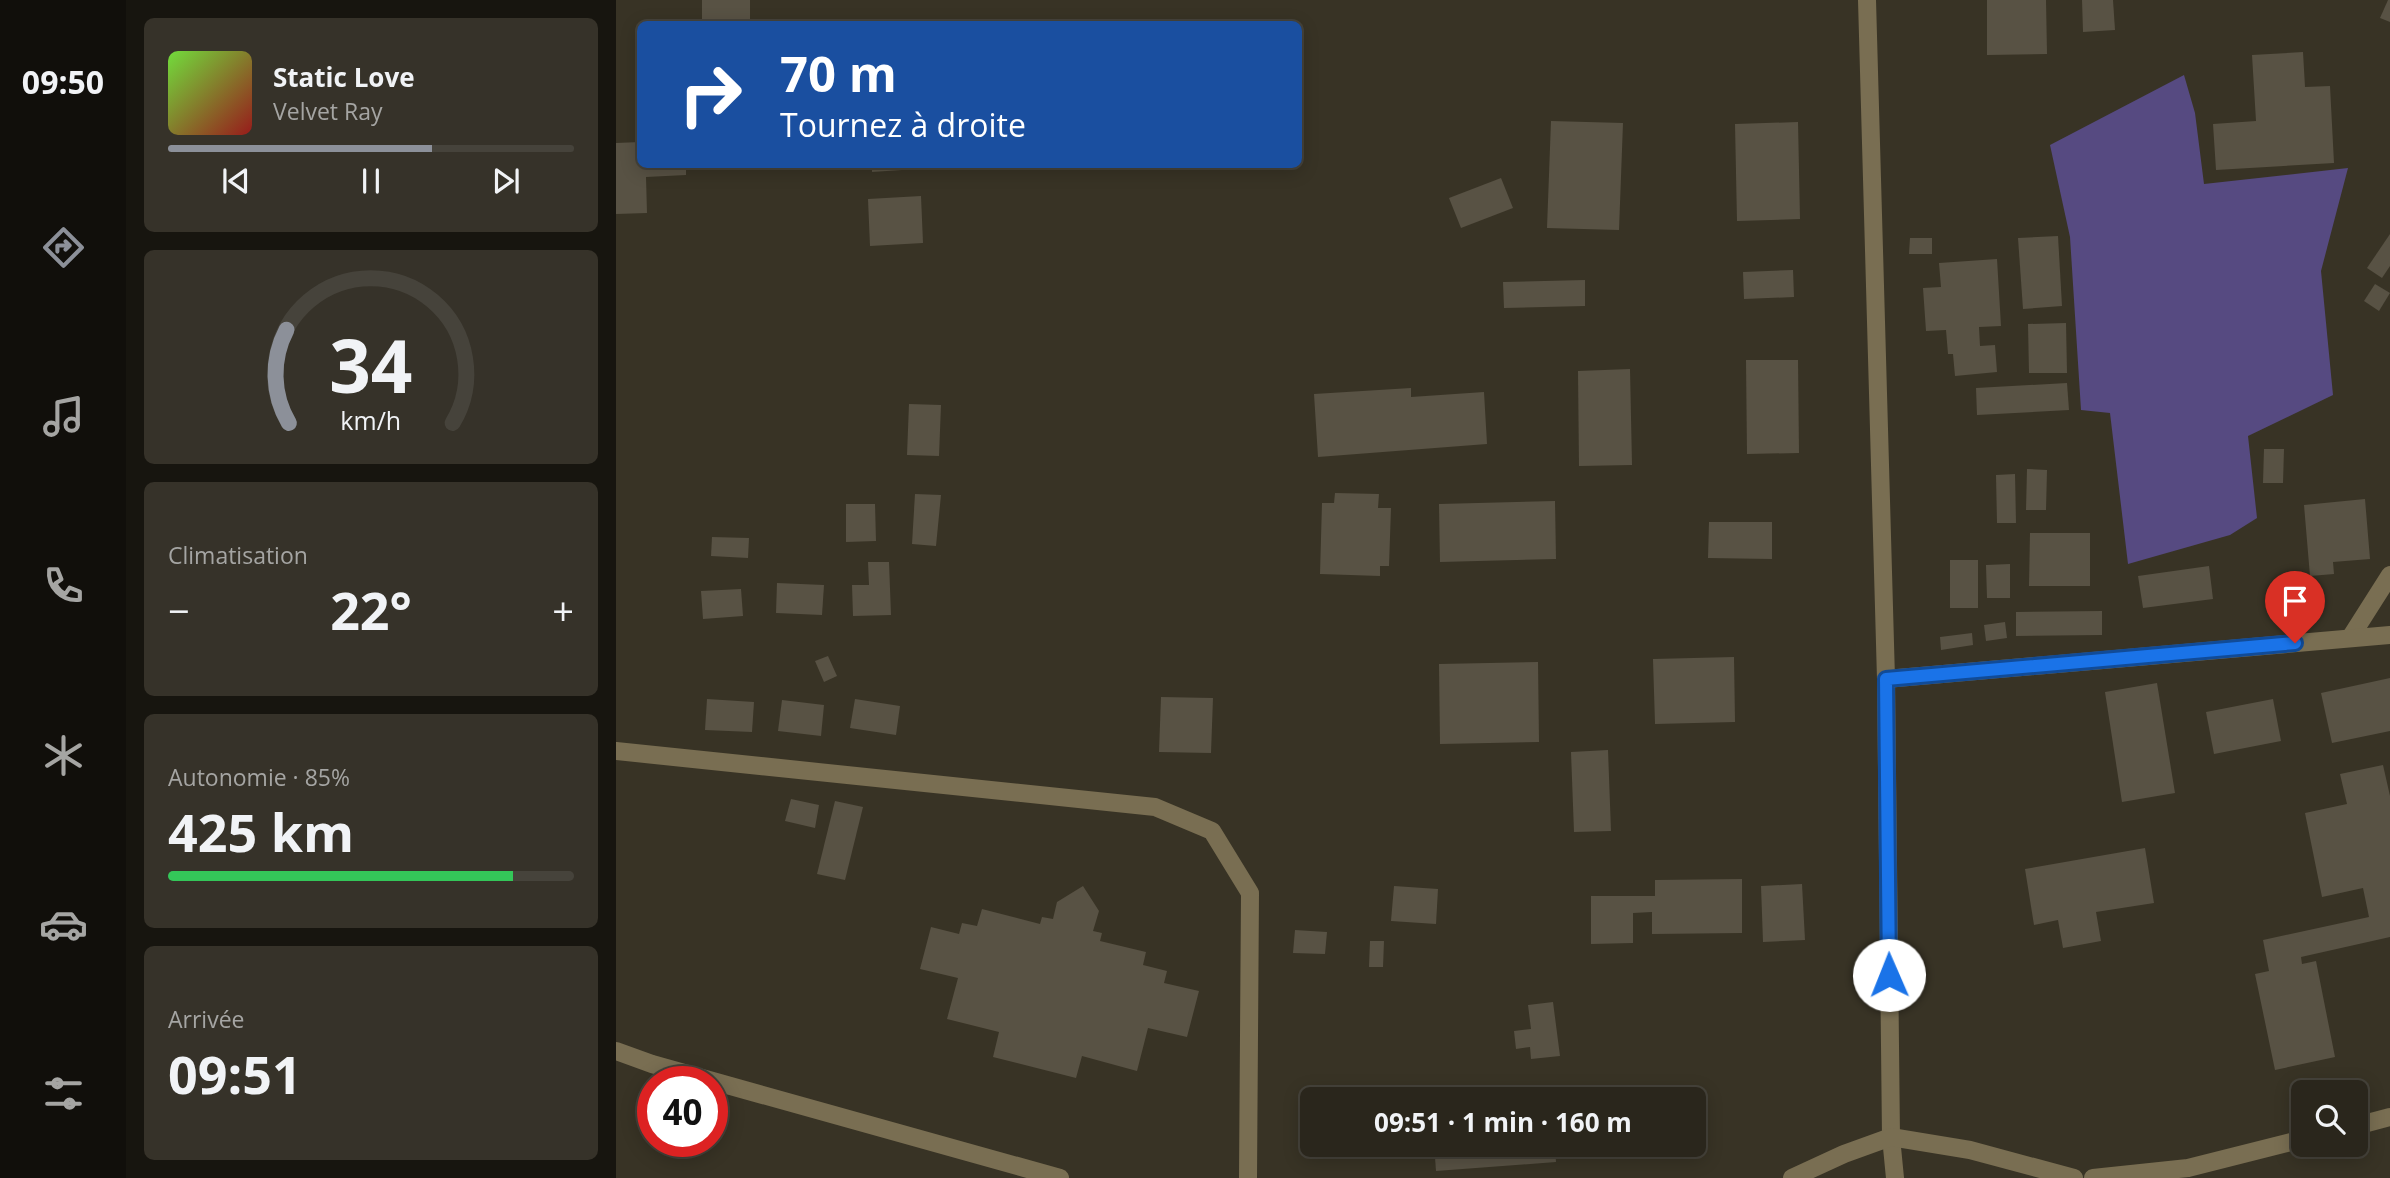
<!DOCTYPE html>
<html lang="fr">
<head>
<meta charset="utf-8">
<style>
  :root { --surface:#2a261c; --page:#363229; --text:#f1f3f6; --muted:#a5a5a3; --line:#46433b; --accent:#8c9099 }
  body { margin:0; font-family:"Open Sans",sans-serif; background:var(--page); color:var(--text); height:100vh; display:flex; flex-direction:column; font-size:26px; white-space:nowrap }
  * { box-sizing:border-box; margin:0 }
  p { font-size:23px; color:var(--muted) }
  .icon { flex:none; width:38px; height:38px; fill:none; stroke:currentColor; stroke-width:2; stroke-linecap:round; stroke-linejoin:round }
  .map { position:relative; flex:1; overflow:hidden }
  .panel { display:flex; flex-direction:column; gap:18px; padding:18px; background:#17150f; width:490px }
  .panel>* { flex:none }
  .banner { position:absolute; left:21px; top:21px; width:665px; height:147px; border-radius:10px; box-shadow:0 4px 18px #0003,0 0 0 2px var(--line); background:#1a4fa0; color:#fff; overflow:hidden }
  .controls { position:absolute; left:1675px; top:1080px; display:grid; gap:14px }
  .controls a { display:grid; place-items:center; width:77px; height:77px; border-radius:10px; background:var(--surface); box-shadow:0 4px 18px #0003,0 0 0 2px var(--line); font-size:35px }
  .speed { position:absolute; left:21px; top:1066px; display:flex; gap:14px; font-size:35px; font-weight:700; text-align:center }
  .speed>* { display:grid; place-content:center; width:91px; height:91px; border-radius:50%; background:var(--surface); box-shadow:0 4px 18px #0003,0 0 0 2px var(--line); line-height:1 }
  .speed .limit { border:10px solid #d22; background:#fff; color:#111 }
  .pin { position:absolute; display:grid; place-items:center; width:60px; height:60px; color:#fff; margin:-72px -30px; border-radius:50% 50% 50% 0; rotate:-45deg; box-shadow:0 0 7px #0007 }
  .pin .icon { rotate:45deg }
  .me { position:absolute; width:77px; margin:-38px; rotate:359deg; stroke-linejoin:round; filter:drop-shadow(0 0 5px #0008) }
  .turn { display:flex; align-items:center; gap:24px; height:147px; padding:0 28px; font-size:32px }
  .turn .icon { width:91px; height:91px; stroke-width:2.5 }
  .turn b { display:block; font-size:49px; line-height:60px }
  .big { font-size:52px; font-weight:700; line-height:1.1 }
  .panel .widget { flex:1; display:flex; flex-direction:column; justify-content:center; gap:10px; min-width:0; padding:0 24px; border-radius:10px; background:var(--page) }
  .panel .dial { align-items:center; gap:0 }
  .dial svg { height:182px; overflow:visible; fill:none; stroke:var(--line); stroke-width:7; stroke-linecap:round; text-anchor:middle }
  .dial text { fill:var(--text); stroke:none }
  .song { display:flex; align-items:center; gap:21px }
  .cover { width:84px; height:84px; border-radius:10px; background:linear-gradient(135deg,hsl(100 70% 55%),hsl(0 70% 35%)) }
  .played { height:7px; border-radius:4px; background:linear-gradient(90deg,var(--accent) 65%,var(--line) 65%) }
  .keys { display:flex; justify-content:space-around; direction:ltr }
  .heat { display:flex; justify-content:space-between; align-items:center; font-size:38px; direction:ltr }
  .charge { height:10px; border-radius:5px; background:linear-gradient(90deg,#34c759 85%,var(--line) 0) }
  .trip { position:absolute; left:684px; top:1087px; width:406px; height:70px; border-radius:10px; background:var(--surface); box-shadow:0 4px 18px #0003,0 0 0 2px var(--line); font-weight:700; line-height:70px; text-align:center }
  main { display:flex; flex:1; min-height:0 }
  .menu { display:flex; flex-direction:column; width:126px; justify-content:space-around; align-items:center; background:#110f0b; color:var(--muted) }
  .menu .icon { width:49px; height:49px }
  .menu .active { color:var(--accent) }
  .menu b { font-size:32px; color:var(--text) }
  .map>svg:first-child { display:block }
  .green { fill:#564a81 }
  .building { fill:#585244 }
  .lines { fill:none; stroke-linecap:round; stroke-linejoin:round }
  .minor { stroke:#796e52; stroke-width:18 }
  .route-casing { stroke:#114b97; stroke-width:18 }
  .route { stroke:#1a73e8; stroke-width:12 }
</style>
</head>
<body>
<main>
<nav class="menu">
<b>09:50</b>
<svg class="icon active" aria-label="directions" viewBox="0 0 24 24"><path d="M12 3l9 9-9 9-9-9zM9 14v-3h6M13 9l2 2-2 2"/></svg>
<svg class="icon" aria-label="music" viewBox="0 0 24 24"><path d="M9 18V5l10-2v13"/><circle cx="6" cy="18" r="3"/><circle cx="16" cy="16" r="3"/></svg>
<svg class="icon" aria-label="phone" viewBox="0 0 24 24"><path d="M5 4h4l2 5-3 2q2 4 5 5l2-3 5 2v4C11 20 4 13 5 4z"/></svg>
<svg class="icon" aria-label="climate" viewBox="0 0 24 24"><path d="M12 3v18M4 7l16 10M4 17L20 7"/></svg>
<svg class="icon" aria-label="car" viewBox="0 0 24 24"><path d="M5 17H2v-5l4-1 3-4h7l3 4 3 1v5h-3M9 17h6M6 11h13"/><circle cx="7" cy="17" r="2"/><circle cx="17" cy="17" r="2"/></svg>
<svg class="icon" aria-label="filters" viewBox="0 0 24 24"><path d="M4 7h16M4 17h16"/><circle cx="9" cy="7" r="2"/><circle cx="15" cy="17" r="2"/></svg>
</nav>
<section class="panel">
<div class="widget">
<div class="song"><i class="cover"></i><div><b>Static Love</b><p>Velvet Ray</p></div></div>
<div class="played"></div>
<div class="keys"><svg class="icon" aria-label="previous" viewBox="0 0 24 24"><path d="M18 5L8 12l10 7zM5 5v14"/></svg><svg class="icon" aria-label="pause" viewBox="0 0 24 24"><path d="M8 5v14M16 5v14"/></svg><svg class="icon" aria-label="next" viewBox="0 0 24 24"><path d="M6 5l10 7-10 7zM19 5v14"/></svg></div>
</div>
<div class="widget dial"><svg viewBox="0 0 100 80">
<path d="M14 69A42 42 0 1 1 86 69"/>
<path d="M14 69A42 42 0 0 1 13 28" stroke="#8c9099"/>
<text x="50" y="56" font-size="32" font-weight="700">34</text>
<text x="50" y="72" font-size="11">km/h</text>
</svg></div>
<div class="widget"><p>Climatisation</p>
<div class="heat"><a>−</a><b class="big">22°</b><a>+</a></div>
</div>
<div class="widget"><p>Autonomie · 85%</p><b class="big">425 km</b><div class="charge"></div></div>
<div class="widget"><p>Arrivée</p><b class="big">09:51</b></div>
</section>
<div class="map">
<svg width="1774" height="1178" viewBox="0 0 1774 1178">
  <rect width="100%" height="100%" fill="#383325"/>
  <polygon class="green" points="1568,75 1579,113 1588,184 1732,168 1705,271 1717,395 1632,436 1641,518 1614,535 1512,564 1494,413 1465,410 1454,237 1434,145"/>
  <g class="building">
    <rect x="86" y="0" width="48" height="24"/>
    <polygon points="1371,0 1430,0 1431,54 1371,55"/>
    <polygon points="1466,0 1497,0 1499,30 1467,32"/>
    <polygon points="1772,0 1774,0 1774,22 1764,18"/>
    <polygon points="563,19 563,24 508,24 508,21"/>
    <polygon points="1687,52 1689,87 1714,86 1718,163 1600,170 1597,124 1640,121 1636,55"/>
    <polygon points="935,121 1007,123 1003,230 931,228"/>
    <polygon points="1182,122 1184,219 1121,221 1119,124"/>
    <polygon points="24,142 24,164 70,164 70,175 30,177 31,213 0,214 0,143"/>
    <polygon points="256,164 331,164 331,167 256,172"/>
    <polygon points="885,178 897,208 845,228 833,198"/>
    <polygon points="305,196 307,243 254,246 252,199"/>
    <polygon points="1774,234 1774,266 1766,278 1751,268"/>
    <polygon points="1442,236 1446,306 1407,309 1402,238"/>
    <polygon points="1294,238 1316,238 1316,254 1293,254"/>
    <polygon points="1381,259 1385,326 1363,327 1364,346 1379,345 1381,372 1339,376 1337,354 1332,354 1330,330 1310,331 1307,288 1325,287 1323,263"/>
    <polygon points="1177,270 1178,297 1128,299 1127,272"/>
    <polygon points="969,280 969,306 888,308 887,282"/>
    <polygon points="1759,284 1774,293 1763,311 1748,301"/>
    <polygon points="1450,323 1451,373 1413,373 1412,324"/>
    <polygon points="1130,360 1182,360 1183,453 1131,454"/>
    <polygon points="1014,369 1016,465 963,466 962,371"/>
    <polygon points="1451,383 1453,410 1361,415 1360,388"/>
    <polygon points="795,388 795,397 868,392 871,444 702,457 698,394"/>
    <polygon points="293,404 325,405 323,456 291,455"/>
    <polygon points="1648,449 1668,449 1667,483 1647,483"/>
    <polygon points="1411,469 1431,470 1430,510 1410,510"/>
    <polygon points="1399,474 1400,523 1381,523 1380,475"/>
    <polygon points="719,493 763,494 762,508 775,508 773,566 764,566 764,576 704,574 706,503 718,503"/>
    <polygon points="299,494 325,495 320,546 296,544"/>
    <polygon points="1749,499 1754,559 1717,562 1718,574 1694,576 1688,505"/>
    <polygon points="939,501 940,559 824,562 823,504"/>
    <polygon points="230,504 259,504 260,541 230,542"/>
    <polygon points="1093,522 1156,522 1156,559 1092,558"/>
    <polygon points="1414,533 1474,533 1474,586 1413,586"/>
    <polygon points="96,537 133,538 132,558 95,556"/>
    <rect x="1334" y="560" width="28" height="48"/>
    <polygon points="252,562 273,562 275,615 237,616 236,585 253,585"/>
    <polygon points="1394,564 1394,598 1371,598 1370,565"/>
    <polygon points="1593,566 1597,599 1527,608 1522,576"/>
    <polygon points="161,583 208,585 206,615 160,613"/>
    <polygon points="125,589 127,616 87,619 85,591"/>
    <polygon points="1486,611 1486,635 1400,636 1400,612"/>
    <polygon points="1389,622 1391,638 1370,641 1368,625"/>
    <polygon points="1356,633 1357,645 1325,650 1324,637"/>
    <polygon points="212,656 221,676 208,682 199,661"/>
    <polygon points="1118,657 1119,722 1039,724 1037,659"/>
    <polygon points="922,662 923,742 824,744 823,664"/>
    <polygon points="1774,678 1774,731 1716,743 1705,693"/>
    <polygon points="1541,683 1559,793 1506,802 1489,692"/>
    <polygon points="545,697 597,698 595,753 543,752"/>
    <polygon points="91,699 138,702 136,732 89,730"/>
    <polygon points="239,699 284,706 280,735 234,728"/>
    <polygon points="1657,699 1665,741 1598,754 1590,712"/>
    <polygon points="166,700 208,705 205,736 162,731"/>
    <polygon points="992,750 995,831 958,832 955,752"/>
    <polygon points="1767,765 1774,796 1774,937 1685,957 1686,964 1700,961 1719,1057 1659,1070 1639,974 1653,971 1647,940 1753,917 1747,888 1706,897 1689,813 1731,804 1724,774"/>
    <polygon points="175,799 203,805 199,828 169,821"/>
    <polygon points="219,801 247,807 229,880 201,874"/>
    <polygon points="1529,848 1538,903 1480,912 1485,941 1447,948 1442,920 1418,925 1409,869"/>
    <polygon points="1126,879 1126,933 1036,934 1036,912 1017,913 1017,943 975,944 975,896 1039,896 1039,880"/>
    <polygon points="1186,884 1189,940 1147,942 1145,886"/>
    <polygon points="467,886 483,911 477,931 486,933 484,941 530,952 527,965 551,971 548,983 583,991 571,1037 532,1028 521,1071 466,1056 460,1078 377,1057 383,1032 331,1019 342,978 304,969 315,927 343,934 346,923 361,926 366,909 424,924 426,917 437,919 441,902"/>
    <polygon points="778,886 822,889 820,924 775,921"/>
    <polygon points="679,930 711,932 709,954 677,953"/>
    <polygon points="754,941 768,941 767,967 753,967"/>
    <polygon points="937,1002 944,1056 915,1059 914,1047 900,1049 898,1031 915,1029 912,1005"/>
    <polygon points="818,1144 939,1144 940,1162 820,1171"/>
  </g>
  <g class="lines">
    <g class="minor">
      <polyline points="1251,0 1270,679 1275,1137 1279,1178"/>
      <polyline points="1734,638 1774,575"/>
      <polyline points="1270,679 1774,635"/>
      <polyline points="0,751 539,807 596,831 634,893 632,1178"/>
      <polyline points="0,1051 36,1064 444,1178"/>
      <polyline points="1740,1126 1774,1117"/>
      <polyline points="1176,1178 1228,1154 1275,1137 1354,1150 1458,1178"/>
      <polyline points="1477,1178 1572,1168 1687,1139"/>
    </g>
  </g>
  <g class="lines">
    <defs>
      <polyline id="route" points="1273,975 1270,679 1679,643"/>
    </defs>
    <use href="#route" class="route-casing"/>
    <use href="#route" class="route"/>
  </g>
</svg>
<div class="controls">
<a><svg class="icon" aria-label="search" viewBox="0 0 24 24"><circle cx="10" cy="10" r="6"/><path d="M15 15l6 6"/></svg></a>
</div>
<div class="speed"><div class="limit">40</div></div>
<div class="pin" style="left:1679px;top:643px;background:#d93025"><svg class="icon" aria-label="arrive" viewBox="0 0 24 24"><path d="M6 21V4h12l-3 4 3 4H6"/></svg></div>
<svg class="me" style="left:1273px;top:975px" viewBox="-20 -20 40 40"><circle r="19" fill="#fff"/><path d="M0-13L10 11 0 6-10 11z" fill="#1a73e8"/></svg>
<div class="trip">09:51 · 1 min · 160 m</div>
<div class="banner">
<div class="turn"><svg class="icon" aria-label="right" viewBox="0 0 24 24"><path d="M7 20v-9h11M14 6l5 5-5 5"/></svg><div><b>70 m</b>Tournez à droite</div></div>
</div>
</div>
</main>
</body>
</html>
